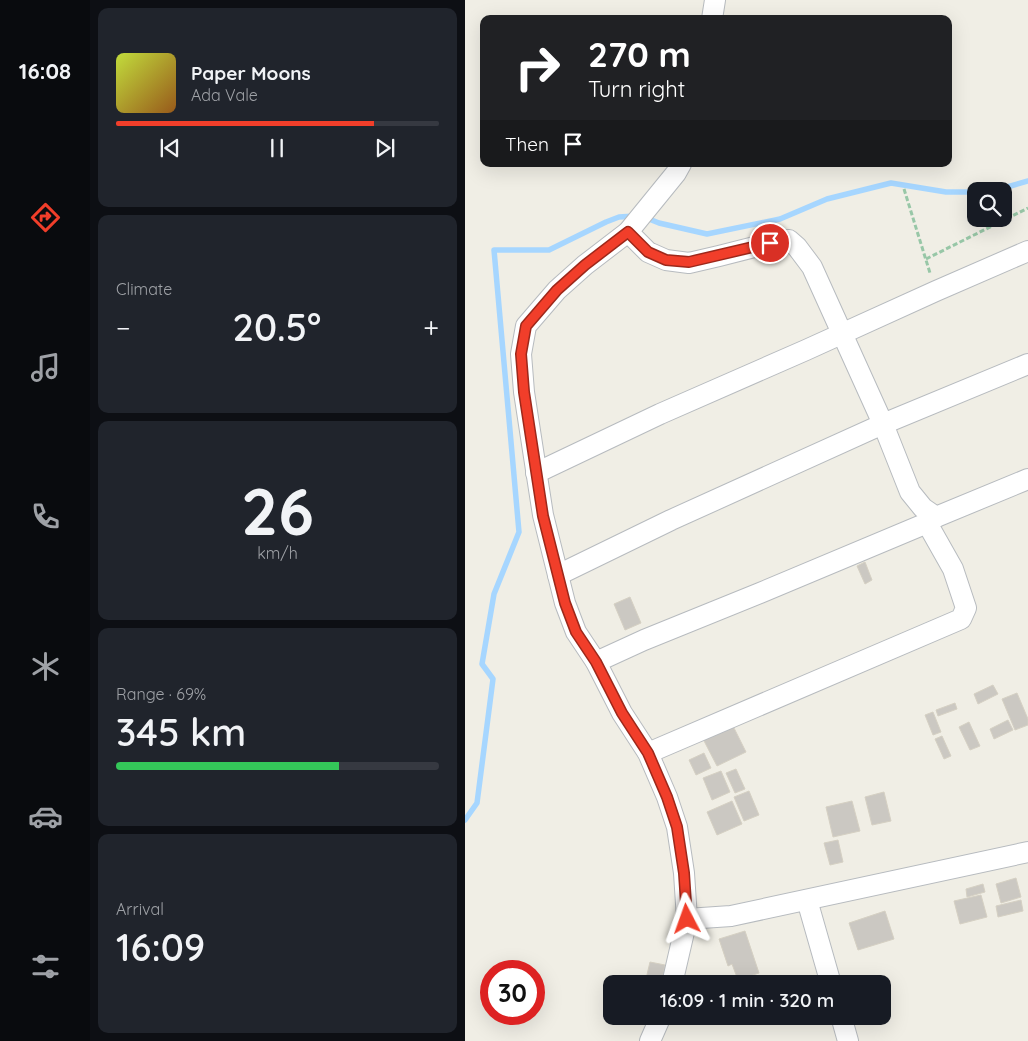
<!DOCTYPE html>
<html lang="en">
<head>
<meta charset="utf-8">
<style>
  :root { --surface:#171b24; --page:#20242c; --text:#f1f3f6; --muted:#9ea1a6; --line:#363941; --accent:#f13e2a }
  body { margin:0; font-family:Quicksand,sans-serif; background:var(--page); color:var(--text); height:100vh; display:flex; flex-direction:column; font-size:19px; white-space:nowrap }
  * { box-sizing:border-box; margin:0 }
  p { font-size:16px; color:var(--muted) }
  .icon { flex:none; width:28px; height:28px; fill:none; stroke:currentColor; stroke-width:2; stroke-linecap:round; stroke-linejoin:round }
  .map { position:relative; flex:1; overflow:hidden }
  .panel { display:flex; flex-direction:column; gap:8px; padding:8px; background:#0d0f14; width:375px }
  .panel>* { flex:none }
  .banner { position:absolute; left:15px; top:15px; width:472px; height:152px; border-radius:10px; box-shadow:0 5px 20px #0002; background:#202124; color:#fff; overflow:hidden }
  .fabs { position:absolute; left:502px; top:182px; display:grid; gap:10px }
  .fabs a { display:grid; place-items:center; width:45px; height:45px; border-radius:10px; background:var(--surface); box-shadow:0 5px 20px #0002; font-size:25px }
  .speed { position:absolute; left:15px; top:960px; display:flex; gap:10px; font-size:25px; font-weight:700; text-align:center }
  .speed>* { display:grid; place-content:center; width:65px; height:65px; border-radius:50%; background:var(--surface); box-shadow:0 5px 20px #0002; line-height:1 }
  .speed .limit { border:8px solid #d22; background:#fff; color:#111 }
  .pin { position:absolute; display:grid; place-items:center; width:42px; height:42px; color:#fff; margin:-21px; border:2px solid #fff; border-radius:50%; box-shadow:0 1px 5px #0007 }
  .me { position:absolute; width:55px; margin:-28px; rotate:356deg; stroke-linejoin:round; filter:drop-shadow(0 0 4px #0008) }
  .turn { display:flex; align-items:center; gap:18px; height:105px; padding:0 25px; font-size:22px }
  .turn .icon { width:65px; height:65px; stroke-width:2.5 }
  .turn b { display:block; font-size:35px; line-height:42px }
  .then { display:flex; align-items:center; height:48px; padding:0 25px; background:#0003; gap:10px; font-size:19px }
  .big { font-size:38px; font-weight:600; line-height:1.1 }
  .panel .card { flex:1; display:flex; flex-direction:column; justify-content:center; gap:8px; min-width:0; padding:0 18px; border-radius:10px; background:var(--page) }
  .panel .dial { align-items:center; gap:0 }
  .dial b { font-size:65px; line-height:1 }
  .song { display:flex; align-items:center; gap:15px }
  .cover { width:60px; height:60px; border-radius:8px; background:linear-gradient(135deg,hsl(70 70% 55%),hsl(30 70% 35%)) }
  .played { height:5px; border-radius:2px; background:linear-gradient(90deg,var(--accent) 80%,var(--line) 80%) }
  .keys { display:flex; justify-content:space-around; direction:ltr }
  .heat { display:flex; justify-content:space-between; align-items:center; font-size:28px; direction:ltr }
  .charge { height:8px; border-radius:4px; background:linear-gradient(90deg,#34c759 69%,var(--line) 0) }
  .trip { position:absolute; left:138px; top:975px; width:288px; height:50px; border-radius:10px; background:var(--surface); box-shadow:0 5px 20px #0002; font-weight:600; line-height:50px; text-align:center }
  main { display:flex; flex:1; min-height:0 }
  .tab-bar { display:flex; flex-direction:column; width:90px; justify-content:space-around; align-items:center; background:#090b0e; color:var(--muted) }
  .tab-bar .icon { width:35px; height:35px }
  .tab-bar .active { color:var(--accent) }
  .tab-bar b { font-size:22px; color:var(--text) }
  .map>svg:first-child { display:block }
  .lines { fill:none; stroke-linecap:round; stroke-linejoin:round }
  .stream { stroke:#a6d6ff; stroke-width:5.5 }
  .building { fill:#cbc8c2; stroke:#d5d0c3 }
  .street-casing { stroke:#b7bbbf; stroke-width:22 }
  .path { stroke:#98c7a7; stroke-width:3; stroke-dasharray:5 2.5; stroke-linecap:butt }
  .street { stroke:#fff; stroke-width:20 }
  .route-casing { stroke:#9d281b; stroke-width:12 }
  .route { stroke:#f13e2a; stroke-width:9 }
</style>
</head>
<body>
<main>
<nav class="tab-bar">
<b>16:08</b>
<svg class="icon active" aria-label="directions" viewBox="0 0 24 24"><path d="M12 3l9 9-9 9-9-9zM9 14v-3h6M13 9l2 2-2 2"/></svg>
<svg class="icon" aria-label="music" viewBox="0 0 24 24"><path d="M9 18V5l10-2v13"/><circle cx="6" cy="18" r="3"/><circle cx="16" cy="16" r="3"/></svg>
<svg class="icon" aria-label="phone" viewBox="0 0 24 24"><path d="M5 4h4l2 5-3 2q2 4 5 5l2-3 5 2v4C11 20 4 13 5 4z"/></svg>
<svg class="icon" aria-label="climate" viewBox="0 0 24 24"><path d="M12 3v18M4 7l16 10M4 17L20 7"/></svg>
<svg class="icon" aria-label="car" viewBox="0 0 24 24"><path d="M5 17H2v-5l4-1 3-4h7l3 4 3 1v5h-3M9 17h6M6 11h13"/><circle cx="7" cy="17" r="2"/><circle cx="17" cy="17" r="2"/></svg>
<svg class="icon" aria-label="filters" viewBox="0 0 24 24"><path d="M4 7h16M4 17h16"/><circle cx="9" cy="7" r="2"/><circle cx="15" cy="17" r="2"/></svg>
</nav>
<section class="panel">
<div class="card">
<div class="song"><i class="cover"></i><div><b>Paper Moons</b><p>Ada Vale</p></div></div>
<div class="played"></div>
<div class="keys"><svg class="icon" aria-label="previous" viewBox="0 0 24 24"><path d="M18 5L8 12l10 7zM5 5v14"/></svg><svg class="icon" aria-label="pause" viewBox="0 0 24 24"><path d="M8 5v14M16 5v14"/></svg><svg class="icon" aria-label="next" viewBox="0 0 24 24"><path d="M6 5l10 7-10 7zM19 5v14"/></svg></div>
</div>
<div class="card"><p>Climate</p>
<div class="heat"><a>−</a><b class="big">20.5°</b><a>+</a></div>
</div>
<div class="card dial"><b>26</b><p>km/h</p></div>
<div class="card"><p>Range · 69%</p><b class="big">345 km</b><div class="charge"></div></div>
<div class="card"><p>Arrival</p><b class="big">16:09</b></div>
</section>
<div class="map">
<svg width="563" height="1041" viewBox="0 0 563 1041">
  <rect width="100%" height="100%" fill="#f0eee5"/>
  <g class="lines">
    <g class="stream">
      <polyline points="528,191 563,181"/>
      <polyline points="179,217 194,223 242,234 315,219 362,199 426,183 481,192 511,192"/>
      <polyline points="0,820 12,803 28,679 17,664 29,594 54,532 29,250 84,250 141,222 154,217 170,216"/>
    </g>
  </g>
  <g class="building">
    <polygon points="400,562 407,580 400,584 392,566"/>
    <polygon points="165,597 176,623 160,630 149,604"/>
    <polygon points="528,685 533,694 513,704 509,694"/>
    <polygon points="552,693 563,719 563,725 550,730 537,699"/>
    <polygon points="490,703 492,709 473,716 471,710"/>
    <polygon points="468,712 476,732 468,735 460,715"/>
    <polygon points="543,720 548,730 529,739 525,729"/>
    <polygon points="266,722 281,752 252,766 237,737"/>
    <polygon points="504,722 515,746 505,750 494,727"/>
    <polygon points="477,736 486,756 479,759 470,739"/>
    <polygon points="239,753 246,768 231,775 224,760"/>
    <polygon points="271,769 280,789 270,793 261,773"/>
    <polygon points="256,771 265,792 247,800 238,778"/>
    <polygon points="284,791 294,815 279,821 269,797"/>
    <polygon points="419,792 426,821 407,825 400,797"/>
    <polygon points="267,801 277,824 252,835 242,812"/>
    <polygon points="387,801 395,831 368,837 361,807"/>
    <polygon points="373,840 378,862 365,865 359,843"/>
    <polygon points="551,878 556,897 536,903 531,884"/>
    <polygon points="518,884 520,892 502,897 501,889"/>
    <polygon points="516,895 522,917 495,924 489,901"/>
    <polygon points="556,900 558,911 533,917 531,906"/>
    <polygon points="420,911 429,939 393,950 384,923"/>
    <polygon points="280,931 294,973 273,980 267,964 263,966 254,939"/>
    <polygon points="185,962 200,965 196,984 180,983"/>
    <polygon points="250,1016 262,1016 263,1019 252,1022"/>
  </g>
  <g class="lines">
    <defs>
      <g id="street">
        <polyline points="247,19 250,0"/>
        <polyline points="163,232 183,252 201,260 224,263 254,256 305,243 324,240 332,247 347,267 418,424 445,492 458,508 471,517 563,479"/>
        <polyline points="71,473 195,414 341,350 471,291 563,251"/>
        <polyline points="93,575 206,520 418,424 563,364"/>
        <polyline points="131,662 179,640 295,593 462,523 471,517"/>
        <polyline points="183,753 496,619 501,608 488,569 462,523"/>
        <polyline points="342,900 366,984"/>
        <polyline points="222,919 266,916 563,852"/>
        <polyline points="207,984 222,919 219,873 212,827 202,797 183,753 157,713 131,662 111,632 100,603 78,515 59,392 56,354 61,326 92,290 120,265 163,232 211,173 216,164"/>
        <polyline points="376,1016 383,1041"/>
        <polyline points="185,1041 196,1016"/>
      </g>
    </defs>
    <use href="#street" class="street-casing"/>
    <g class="path">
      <polyline points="439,189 465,273"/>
      <polyline points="461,259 563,208"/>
    </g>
    <use href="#street" class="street"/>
  </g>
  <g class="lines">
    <defs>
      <polyline id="route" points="222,919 219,873 212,827 202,797 183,753 157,713 131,662 111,632 100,603 78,516 59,392 56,354 61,326 92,290 120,265 163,232 183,252 201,260 224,262 305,243"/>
    </defs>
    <use href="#route" class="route-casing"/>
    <use href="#route" class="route"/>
  </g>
</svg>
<div class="fabs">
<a><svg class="icon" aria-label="search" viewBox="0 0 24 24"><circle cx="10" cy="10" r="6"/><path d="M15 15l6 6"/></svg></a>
</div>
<div class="speed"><div class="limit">30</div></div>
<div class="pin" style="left:305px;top:243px;background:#d93025"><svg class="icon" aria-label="arrive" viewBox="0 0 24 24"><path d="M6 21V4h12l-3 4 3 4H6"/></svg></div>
<svg class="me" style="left:222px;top:919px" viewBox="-20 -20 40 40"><path d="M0-17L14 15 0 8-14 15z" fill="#f13e2a" stroke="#fff" stroke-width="4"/></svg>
<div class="trip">16:09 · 1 min · 320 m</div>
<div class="banner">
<div class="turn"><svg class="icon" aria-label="right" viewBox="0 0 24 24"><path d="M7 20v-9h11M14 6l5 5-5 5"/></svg><div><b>270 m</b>Turn right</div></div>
<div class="then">Then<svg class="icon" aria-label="arrive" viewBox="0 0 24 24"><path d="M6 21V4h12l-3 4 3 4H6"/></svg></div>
</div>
</div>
</main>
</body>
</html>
